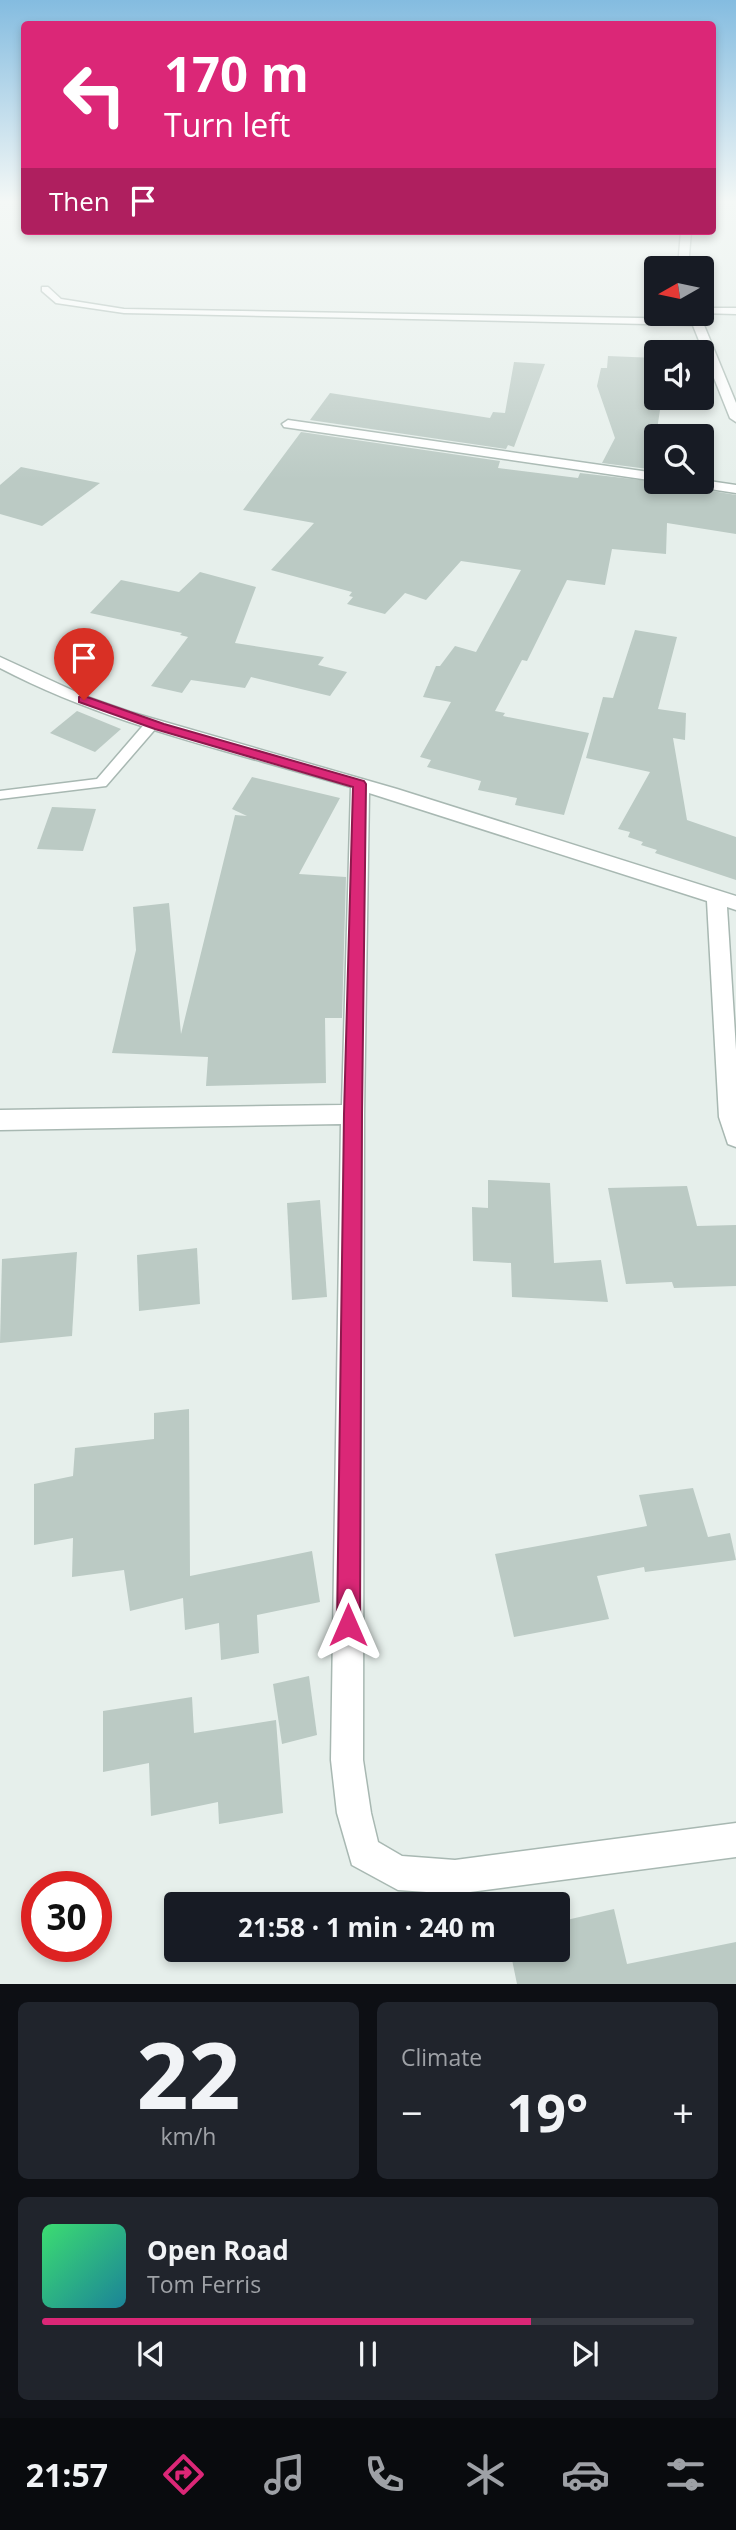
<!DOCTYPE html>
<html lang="en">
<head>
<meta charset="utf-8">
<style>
  :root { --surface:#171b24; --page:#20242c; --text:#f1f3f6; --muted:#9ea1a6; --line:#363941; --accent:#db2777 }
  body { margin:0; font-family:"Open Sans",sans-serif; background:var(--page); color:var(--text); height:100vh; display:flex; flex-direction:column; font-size:26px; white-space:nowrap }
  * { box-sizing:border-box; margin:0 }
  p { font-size:23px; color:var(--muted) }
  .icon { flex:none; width:38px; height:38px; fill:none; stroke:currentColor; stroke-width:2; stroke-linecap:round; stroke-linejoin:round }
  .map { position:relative; height:1984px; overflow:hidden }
  .drawer { display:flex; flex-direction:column; gap:18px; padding:18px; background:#0d0f14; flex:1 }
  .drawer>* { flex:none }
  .top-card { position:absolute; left:21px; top:21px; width:695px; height:214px; border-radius:7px; box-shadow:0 4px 10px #0003; background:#db2777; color:#fff; overflow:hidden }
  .needle { width:46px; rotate:261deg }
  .tools { position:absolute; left:644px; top:256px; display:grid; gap:14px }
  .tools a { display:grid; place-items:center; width:70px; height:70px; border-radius:7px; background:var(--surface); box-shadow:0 4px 10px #0003; font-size:35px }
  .speed { position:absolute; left:21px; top:1871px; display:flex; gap:14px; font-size:35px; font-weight:700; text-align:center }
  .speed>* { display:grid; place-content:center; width:91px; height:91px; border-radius:50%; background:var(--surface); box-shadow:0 4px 10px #0003; line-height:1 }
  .speed .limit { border:10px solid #d22; background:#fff; color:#111 }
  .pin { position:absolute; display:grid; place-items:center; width:60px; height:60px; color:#fff; margin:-72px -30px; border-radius:50% 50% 50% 0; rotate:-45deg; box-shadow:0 0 7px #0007 }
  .pin .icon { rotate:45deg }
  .me { position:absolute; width:77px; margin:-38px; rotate:0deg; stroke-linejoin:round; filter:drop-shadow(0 0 5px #0008) }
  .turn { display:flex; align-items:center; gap:24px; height:147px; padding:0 28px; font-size:32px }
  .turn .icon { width:91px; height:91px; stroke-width:2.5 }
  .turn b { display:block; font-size:49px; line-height:60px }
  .then { display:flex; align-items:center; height:66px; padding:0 28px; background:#0003; gap:14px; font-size:26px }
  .big { font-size:52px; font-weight:700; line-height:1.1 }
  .drawer .tile { flex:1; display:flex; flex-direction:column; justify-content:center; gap:10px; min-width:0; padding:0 24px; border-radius:10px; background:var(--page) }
  .drawer .dial { align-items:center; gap:0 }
  .dial b { font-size:91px; line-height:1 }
  .song { display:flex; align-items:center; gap:21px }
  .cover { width:84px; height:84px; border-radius:10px; background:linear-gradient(135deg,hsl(140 70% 55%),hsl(190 70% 35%)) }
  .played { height:7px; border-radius:4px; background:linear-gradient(90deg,var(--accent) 75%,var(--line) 75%) }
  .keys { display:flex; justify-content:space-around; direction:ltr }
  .heat { display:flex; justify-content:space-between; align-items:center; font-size:38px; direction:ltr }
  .drawer .tiles { flex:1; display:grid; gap:18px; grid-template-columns:1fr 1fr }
  .tile:last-child { grid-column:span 2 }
  .trip { position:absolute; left:164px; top:1892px; width:406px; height:70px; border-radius:7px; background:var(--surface); box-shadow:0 4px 10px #0003; font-weight:700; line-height:70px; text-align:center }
  .dock { display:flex; height:112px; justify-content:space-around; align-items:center; background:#090b0e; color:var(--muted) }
  .dock .icon { width:49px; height:49px }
  .dock .on { color:var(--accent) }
  .dock b { font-size:32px; color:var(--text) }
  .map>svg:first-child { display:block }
  .building { fill:#bbcac4 }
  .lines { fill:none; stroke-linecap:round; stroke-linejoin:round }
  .lane-casing { stroke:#a8b8b2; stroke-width:3 }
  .street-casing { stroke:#a8b8b2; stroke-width:3 }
  .lane { fill:#fff; fill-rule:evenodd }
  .street { fill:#fff; fill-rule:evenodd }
  .route { fill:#db2777; stroke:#8e194d; stroke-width:2 }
</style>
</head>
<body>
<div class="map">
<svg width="736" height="1984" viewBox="0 0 736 1984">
  <rect width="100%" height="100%" fill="#e6efeb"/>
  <g class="building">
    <polygon points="608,356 656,358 656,397 662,397 656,436 656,470 602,463 615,438 597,386 601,368 607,368"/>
    <polygon points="514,362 545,364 514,447 508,445 506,449 310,420 330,393 490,418 493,412 505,413"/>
    <polygon points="301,432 500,461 498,468 578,478 580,473 658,482 736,495 736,534 667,523 666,554 612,549 605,585 567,580 527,661 522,660 495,711 505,713 503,716 589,733 564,815 515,805 517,798 478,790 481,781 427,767 431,760 420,757 451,702 423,697 436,666 440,666 455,646 476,652 521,570 461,561 426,600 405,593 385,614 347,604 353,597 349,596 352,592 271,570 314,523 243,510"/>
    <polygon points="21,467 100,483 42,526 0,514 0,485"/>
    <polygon points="200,572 256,587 235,643 324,657 318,665 347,672 330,696 251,677 245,688 191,680 182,693 151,686 188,637 180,635 182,633 90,613 121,580 179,592"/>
    <polygon points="635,630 677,637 658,709 686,713 685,740 673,738 687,820 736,837 736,880 655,853 657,850 641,845 643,842 628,837 630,832 618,829 650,772 586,758 603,697 613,698"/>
    <polygon points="77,711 121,729 95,752 50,733"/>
    <polygon points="252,777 340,798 299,874 346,877 342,1018 325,1018 326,1083 206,1086 208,1057 112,1053 136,950 133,907 169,903 181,1034 235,815 247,816 232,809"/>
    <polygon points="52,807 96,809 83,851 37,849"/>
    <polygon points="488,1180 550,1183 554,1263 601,1260 608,1302 512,1297 511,1263 473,1261 472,1207 488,1208"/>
    <polygon points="687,1186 697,1226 736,1225 736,1286 674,1288 672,1282 626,1284 608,1188"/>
    <polygon points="320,1200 327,1297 292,1300 287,1203"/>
    <polygon points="197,1248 200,1304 139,1311 137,1255"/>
    <polygon points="77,1252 72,1336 0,1343 2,1259"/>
    <polygon points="189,1409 190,1576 312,1551 320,1602 257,1615 259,1653 221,1660 219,1623 185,1630 183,1598 130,1611 124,1570 72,1577 73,1538 34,1545 34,1484 73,1476 75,1448 154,1439 154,1413"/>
    <polygon points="693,1488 708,1537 730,1533 736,1560 645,1572 644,1567 597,1576 609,1619 514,1637 495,1554 647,1526 639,1495"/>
    <polygon points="309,1676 317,1735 282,1744 273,1684"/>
    <polygon points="192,1697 194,1733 276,1720 283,1813 219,1824 218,1802 151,1816 149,1763 103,1772 103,1711"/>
    <polygon points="614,1909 627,1964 736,1942 736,1984 517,1984 510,1950 558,1950 558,1922"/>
  </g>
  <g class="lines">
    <defs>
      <g id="lane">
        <polygon points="42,287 48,287 61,299 124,309 695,319 699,322 695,325 124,313 56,303 42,291"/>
        <polygon points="152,720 158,724 157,727 106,786 0,799 0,791 97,779 147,721"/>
      </g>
      <g id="street">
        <polygon points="681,231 691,231 688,268 678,268"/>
        <polygon points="702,308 736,308 736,314 699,313 736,403 736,422 730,418 688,313 702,313"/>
        <polygon points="288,420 656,473 656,481 284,427 282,424"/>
        <polygon points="702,480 736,485 736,493 684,485 677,481"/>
        <path d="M0,657L87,697L130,712L397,789L736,896V910L727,907L736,1050V1147L728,1144L719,1117L707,901L369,793L364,1114L363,1760L371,1813L378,1842L402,1856L455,1860L736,1823V1857L455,1894L398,1890L352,1865L337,1813L331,1760L341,1124L0,1130V1110L342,1105L351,787C232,751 111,726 0,668Z"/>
      </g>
    </defs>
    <use href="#lane" class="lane-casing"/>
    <use href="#street" class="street-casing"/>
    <use href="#lane" class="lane"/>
    <use href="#street" class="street"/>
  </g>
  <linearGradient id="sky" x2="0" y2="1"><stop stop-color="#84bce0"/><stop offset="0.42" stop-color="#f4f8f6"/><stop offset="1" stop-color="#f4f8f6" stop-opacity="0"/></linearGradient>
  <rect width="736" height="480" fill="url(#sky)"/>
  <polygon class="route" points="84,696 164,724 364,781 366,784 362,1114 360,1625 356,1634 348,1637 340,1634 337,1625 344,1114 353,787 155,729 79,702 79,697"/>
</svg>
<div class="tools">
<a><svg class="needle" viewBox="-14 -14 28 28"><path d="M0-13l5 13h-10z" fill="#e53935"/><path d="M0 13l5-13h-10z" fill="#9ea1a6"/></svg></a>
<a><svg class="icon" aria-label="sound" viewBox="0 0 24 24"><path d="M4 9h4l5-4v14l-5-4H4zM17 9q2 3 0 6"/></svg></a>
<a><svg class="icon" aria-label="search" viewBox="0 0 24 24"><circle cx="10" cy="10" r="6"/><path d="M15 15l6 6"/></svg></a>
</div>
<div class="speed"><div class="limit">30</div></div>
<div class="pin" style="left:84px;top:700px;background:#d93025"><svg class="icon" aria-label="arrive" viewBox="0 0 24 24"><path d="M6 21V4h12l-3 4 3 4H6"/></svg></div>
<svg class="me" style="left:348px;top:1625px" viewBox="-20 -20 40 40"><path d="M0-17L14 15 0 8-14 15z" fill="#db2777" stroke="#fff" stroke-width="4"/></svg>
<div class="trip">21:58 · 1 min · 240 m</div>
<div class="top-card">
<div class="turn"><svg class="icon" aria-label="left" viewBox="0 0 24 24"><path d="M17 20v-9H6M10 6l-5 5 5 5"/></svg><div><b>170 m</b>Turn left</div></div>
<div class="then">Then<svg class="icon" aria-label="arrive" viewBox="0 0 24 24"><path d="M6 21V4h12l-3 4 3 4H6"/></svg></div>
</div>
</div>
<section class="drawer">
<div class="tiles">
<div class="tile dial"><b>22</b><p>km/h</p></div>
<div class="tile"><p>Climate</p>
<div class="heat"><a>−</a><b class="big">19°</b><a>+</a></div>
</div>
<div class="tile">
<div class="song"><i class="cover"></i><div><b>Open Road</b><p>Tom Ferris</p></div></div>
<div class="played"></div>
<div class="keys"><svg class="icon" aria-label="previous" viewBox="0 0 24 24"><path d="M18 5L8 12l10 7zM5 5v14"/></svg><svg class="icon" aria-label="pause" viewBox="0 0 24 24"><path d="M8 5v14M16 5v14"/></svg><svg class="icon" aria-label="next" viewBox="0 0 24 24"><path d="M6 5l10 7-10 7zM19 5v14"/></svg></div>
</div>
</div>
</section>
<nav class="dock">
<b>21:57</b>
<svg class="icon on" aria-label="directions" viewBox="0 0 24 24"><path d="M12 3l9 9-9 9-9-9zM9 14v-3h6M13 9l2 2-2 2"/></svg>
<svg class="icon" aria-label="music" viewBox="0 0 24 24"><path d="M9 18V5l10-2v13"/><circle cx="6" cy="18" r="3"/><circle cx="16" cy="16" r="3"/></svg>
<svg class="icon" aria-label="phone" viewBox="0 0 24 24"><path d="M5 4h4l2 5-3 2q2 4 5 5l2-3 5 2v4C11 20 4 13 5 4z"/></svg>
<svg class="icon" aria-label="climate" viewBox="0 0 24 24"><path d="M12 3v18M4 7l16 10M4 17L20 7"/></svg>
<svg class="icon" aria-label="car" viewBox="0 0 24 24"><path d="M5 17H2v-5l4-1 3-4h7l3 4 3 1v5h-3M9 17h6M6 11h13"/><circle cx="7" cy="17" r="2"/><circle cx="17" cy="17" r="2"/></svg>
<svg class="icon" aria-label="filters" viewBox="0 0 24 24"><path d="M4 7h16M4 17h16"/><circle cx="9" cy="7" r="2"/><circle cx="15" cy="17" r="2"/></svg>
</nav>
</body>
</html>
